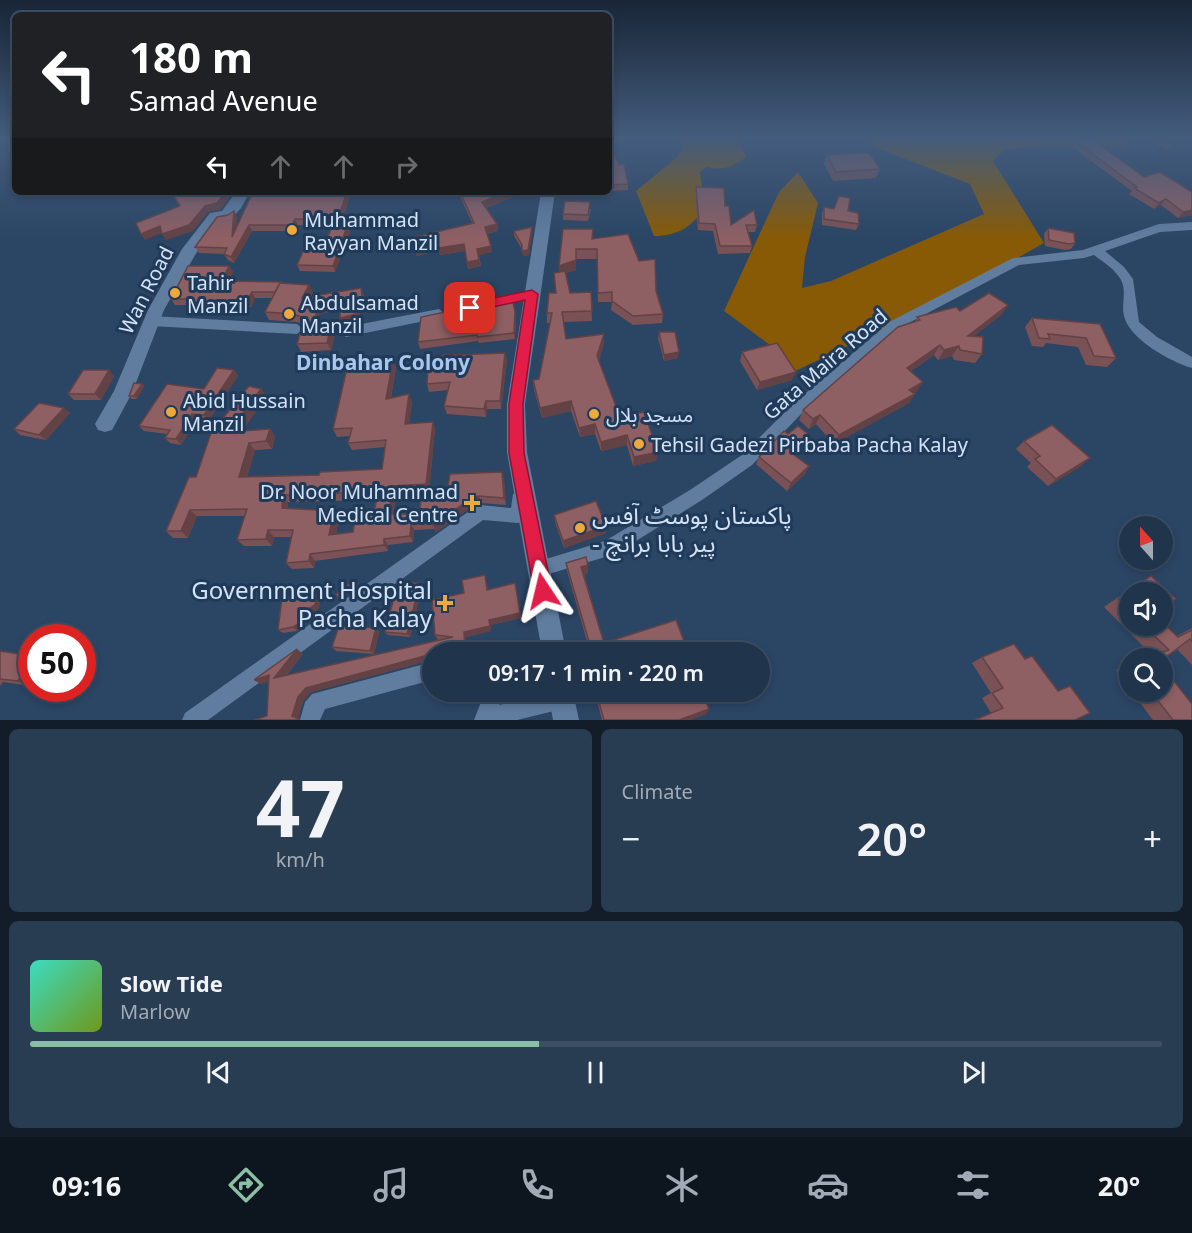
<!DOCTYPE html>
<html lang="en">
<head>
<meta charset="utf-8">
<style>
  :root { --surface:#20344b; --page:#283c52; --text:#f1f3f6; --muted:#a2aab5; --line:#3d4f63; --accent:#8abfa5 }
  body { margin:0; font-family:"Noto Sans","Noto Sans Arabic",sans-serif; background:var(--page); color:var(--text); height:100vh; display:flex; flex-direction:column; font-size:22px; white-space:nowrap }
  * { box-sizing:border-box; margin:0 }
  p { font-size:20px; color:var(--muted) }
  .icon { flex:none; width:33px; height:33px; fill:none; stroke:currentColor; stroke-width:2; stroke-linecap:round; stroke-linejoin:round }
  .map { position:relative; height:720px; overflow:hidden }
  .sheet { display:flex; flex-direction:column; gap:9px; padding:9px; background:#121d29; flex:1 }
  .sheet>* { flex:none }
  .top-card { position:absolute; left:12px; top:12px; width:600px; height:183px; border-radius:9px; box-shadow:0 3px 9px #0003,0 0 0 2px var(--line); background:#202124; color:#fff; overflow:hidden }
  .needle { width:39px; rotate:339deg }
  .fabs { position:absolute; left:1119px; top:516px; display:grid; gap:12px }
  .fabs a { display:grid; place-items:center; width:54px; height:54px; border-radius:50%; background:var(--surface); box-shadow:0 3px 9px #0003,0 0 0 2px var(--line); font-size:30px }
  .speed { position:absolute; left:18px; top:624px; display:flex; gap:12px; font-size:30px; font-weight:700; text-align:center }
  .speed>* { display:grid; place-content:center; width:78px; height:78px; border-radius:50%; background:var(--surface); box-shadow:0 3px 9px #0003,0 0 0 2px var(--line); line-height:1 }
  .speed .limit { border:9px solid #d22; background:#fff; color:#111 }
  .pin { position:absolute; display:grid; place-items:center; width:51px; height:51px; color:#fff; margin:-26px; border-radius:12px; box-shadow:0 3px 9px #0006 }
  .me { position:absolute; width:66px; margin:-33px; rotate:350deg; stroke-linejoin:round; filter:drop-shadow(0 0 4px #0008) }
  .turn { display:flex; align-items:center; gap:21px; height:126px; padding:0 18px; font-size:27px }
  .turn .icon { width:78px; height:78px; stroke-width:2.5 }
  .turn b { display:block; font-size:42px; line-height:51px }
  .lanes { display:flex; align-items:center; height:57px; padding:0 18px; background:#0003; justify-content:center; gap:30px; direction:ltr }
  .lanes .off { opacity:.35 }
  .big { font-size:45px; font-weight:600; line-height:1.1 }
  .sheet .widget { flex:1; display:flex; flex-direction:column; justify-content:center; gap:9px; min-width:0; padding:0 21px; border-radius:9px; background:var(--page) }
  .sheet .dial { align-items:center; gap:0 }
  .dial b { font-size:78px; line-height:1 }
  .song { display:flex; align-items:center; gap:18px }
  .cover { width:72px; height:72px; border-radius:9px; background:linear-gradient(135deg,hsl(170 70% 55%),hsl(80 70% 35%)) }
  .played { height:6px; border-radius:3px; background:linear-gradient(90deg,var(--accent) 45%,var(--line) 45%) }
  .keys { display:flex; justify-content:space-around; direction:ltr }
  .heat { display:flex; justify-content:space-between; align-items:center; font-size:33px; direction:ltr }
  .sheet .tiles { flex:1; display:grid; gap:9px; grid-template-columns:1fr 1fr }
  .widget:last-child { grid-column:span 2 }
  .trip { position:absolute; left:422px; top:642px; width:348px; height:60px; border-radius:30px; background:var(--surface); box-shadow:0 3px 9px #0003,0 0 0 2px var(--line); font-weight:600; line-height:60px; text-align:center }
  .tabs { display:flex; height:96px; justify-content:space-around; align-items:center; background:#0d151e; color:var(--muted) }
  .tabs .icon { width:42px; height:42px }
  .tabs .active { color:var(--accent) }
  .tabs b { font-size:27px; color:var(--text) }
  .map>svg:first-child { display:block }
  .green { fill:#885a06 }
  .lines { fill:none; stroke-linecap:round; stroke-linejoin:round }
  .street { fill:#607d9f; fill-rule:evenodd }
  .secondary { fill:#607d9f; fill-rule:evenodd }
  .wall { fill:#7a5255; fill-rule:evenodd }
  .shaded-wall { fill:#634245 }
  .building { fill:#8e5f63; stroke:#634245; stroke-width:1.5; fill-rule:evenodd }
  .route { fill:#e11d48; stroke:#92132f; stroke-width:1.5 }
  .poi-dot { fill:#eea83c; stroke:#203a59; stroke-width:2 }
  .labels { text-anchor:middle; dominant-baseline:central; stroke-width:6; stroke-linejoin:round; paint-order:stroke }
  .poi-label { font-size:20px; fill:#d3e2f6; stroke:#203a59; text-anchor:start }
  .street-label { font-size:20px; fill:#d3e2f6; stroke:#203a59 }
  .neighbourhood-label { font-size:21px; font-weight:bold; fill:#a8c7ec; stroke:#203a59 }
  .near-poi-label { font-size:24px; fill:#d3e2f6; stroke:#203a59; text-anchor:start }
</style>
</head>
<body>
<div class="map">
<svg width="1192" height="720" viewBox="0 0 1192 720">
  <rect width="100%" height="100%" fill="#2b4564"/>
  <g class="green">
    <path d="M682,138H738L746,157C732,167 724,171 707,167L700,172L705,207C692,227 678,236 654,236L636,191L675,159L683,148Z"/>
    <polygon points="866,138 1133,138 1123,147 1088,144 1005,149 993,161 1044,243 936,304 791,373 777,350 724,311 779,192 798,172 818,203 805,257 802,288 831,281 984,214 970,184 869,145"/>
  </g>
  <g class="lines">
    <g class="street">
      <path d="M1192,222V230L1160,232L1105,251L1124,267L1133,279L1139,322L1157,337L1192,357V368C1171,362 1129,339 1124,316C1121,305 1127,291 1121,280C1115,269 1103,262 1094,255L1084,258L1019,265L901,327L804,411L752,465L702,500L615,554L539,577L533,575L531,569L533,563L605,541L690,490L742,455L794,403L891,321L1013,258L1083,250L1159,224Z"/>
      <polygon points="532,290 538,294 536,297 496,307 490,302 496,297"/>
      <polygon points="439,309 445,314 444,317 346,337 339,332 346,327"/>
      <polygon points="151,316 297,324 303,329 297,334 151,326 145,321"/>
      <polygon points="519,492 525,494 527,499 524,521 518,523 483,520 208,720 182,720 185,713 475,507 481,505 511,508 513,494"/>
      <polygon points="432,662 432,680 325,709 320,720 300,720 305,702 312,694"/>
      <polygon points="485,692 503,692 499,705 554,692 569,692 572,699 569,706 562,709 517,720 474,720"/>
    </g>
    <g class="secondary">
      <polygon points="236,192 250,192 241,208 231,219 219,221 195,255 164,310 132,393 112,430 105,432 98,430 95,424 114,391 148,310 182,249 210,213 222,211"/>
      <polygon points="541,192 555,192 525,404 527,452 566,652 542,652 507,452 507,404"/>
      <polygon points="548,692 573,692 579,720 553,720"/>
    </g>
  </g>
  <g class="wall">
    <polygon points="1155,138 1173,138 1173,143 1168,149 1154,145"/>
    <polygon points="1075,141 1144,177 1192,192 1192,215 1178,218 1161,205 1154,209 1129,194 1132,191 1072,147"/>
    <polygon points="609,151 628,184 628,190 609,191"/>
    <polygon points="827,155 880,169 876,178 833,181 824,164"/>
    <polygon points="696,187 725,206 731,225 757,225 755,232 748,232 752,246 750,253 718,254 713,231 698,230 695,194"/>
    <polygon points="253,192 351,192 344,215 351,215 354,221 335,272 300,271 297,265 327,239 333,225 298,225 295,231 252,231 234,263 228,260 224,254 199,253 195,247 237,217 236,228"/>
    <polygon points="458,192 525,192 486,208 497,224 498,231 487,234 492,252 479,255 481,266 468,269 465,251 440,255 439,250 417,256 413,245 411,238 472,223"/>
    <polygon points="824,207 848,211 859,224 856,230 822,225 822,213"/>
    <polygon points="591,209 588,221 563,220 563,214"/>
    <polygon points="1048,228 1075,243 1071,249 1065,250 1045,246 1044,234"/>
    <polygon points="593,229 593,239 639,261 656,291 663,314 662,323 633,325 611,310 612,302 598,302 597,259 576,259 576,270 566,273 570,293 591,292 592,321 563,322 566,339 604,344 599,360 620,417 656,461 633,466 627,445 601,451 595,434 580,437 571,411 542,418 534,390 533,380 539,379 550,323 547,323 547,313 556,293 559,272 559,266"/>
    <polygon points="514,231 532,232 529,255 523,256 522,249 514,236"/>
    <polygon points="229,266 233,272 228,281 281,282 282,283 313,293 311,297 364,295 365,305 360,306 359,322 344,326 341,310 319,314 319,327 331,326 335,334 331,350 301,352 297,344 303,324 297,322 269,320 265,312 272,298 255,298 251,307 219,306 216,312 194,312 190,306 191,305 175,305 171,299"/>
    <polygon points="1008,305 1001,315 974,336 982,354 975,363 954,360 952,356 938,360 934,355 911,371 917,391 914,393 909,403 834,444 816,424 809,429 799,420 803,410 915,322 917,317 960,311"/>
    <polygon points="516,318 515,339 479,343 478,341 420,349 418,342"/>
    <polygon points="1032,318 1100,324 1116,358 1107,367 1086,365 1078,347 1046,343 1043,347 1032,346 1025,327"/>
    <polygon points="659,332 678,358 664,361 658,338"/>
    <polygon points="742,352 792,380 757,390 740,361"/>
    <polygon points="505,353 507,361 501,409 487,409 486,417 447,414 444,406 448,390 429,392 427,384"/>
    <path d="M393,360L396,368L391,398L412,401L409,424L433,422L435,429L429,491L397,493L393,514H419L447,492L504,479L506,505L481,503L474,505L436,532L434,529L414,530L413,542L388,545V551L315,561L314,568L292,569L286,563L291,537H274L272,546H244L237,540L245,516H197L188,538H173L166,531L196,477L267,397L241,431L270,429L275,437L272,449L255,450L247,477L319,475L382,469L385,447L352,450L348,443L350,436L337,437L333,429ZM376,500L374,513L353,532L336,534L339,518L334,511L288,509V502Z"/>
    <polygon points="234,370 238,376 208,421 197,419 181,445 170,443 165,438 167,434 144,431 139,426"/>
    <polygon points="114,376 101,400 74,400 68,394"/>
    <polygon points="142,384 144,386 137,399 132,399 129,396"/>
    <polygon points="64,408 70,413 46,440 20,435 14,429"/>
    <polygon points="788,434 805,442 792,454 809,466 805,474 787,491 756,464 759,457"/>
    <polygon points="1024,441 1081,466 1048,486 1027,467 1031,463 1016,449"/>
    <polygon points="554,515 606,533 564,548 555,522"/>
    <polygon points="566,563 588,565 588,573 584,574 604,643 688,652 590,652 567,571"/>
    <polygon points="1151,576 1130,592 1130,626 1162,626 1177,636 1192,628 1192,665 1177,649 1153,656 1104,607 1137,584"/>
    <polygon points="486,581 488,590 516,589 521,618 491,625 491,631 466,637 431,660 311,692 303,701 298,718 301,720 254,720 267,716 269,681 261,684 254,680 303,654 286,676 438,640 435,635 464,593"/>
    <polygon points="422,588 410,637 388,635 385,632"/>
    <polygon points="305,594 307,597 320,600 319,608 307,616 306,624 297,631 283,633 278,630"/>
    <polygon points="376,628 379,632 374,654 336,651 332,647"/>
    <polygon points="0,651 31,686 3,682 0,686"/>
    <polygon points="982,657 1025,659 1075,720 991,713 982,698 991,693 972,663"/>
    <polygon points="1130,664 1130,688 1116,670"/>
    <polygon points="591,692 702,692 709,709 706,714 690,720 602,720 596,697 593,698"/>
    <polygon points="1132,692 1162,692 1192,720 1153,720"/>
  </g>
  <g class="shaded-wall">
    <polygon points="226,192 228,192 230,197 221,209 208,212 193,231 166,240 162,234"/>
    <polygon points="347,192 351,192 342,221 339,215"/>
    <polygon points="507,192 525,192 483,209 482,202"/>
    <polygon points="1166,199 1161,205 1154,209 1159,203"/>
    <polygon points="1192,210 1192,215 1178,218 1183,212"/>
    <polygon points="234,211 237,217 235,243 232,237"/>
    <polygon points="351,215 354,221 335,272 333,266"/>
    <polygon points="295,219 298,225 295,231 292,225"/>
    <polygon points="497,224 498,231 486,234 485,227"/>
    <polygon points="249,225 252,231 234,263 231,257"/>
    <polygon points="160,226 164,232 145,240 141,234"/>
    <polygon points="532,227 532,232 529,255 523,256 522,251"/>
    <polygon points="437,243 439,250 417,256 415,249"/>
    <polygon points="464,244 465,251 440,255 439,248"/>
    <polygon points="491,246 492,252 478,256 477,249"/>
    <polygon points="576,249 576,270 559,275 559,266"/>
    <polygon points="479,260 481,266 468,269 467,262"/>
    <polygon points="229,266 233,272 225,287 222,281"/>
    <polygon points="309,285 313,293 305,306 302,298"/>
    <polygon points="361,288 364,295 365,305 360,306 359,322 344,326 340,318 356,298"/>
    <polygon points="252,292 255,298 251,307 247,301"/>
    <polygon points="215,300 219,306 216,312 212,306"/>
    <polygon points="341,301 345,309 319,314 319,335 316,327 316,306"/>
    <polygon points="1008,305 1001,315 962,345 968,336"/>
    <polygon points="515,311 516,318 515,339 514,333"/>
    <polygon points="331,326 335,334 331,350 327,343"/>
    <polygon points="604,334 604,344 597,365 597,356"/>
    <polygon points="940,345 934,355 902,377 907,368"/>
    <polygon points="959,346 952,356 938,360 944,350"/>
    <polygon points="679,352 678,358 664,361 664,355"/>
    <polygon points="505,353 507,361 501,409 500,401"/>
    <polygon points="393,360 396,368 389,407 386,399"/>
    <polygon points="109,370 114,376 101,400 95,394"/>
    <polygon points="234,370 238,376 208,421 204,415"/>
    <polygon points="796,372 792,380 757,390 760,382"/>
    <polygon points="923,382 917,391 904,400 909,390"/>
    <polygon points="142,384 144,386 137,399 134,396"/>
    <polygon points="261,389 267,397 235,440 229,432"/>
    <polygon points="409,394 412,401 408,432 405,424"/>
    <polygon points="915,394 909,403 834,444 839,435"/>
    <polygon points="486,401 487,409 486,417 484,409"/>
    <polygon points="571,401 571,411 542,418 540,408"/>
    <polygon points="64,408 70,413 46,440 39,435"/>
    <polygon points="192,414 197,419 181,445 176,439"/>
    <polygon points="820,415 816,424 809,429 813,419"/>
    <polygon points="433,422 435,429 429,491 426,484"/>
    <polygon points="595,424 595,434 580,437 579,428"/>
    <polygon points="270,429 275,437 272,449 266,441"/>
    <polygon points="808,434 805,442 787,459 790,452"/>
    <polygon points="627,435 627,445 601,451 601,442"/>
    <polygon points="249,443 255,450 245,484 239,477"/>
    <polygon points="658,452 656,461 633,466 634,457"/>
    <polygon points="1090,458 1081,466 1048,486 1056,479"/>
    <polygon points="809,466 805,474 787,491 791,483"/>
    <polygon points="502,472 504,479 506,505 504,498"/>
    <polygon points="394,486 397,493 391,521 388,514"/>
    <polygon points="283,495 288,502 288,515 282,508"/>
    <polygon points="479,496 481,503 474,505 436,532 433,525 472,498"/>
    <polygon points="190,510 197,516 188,538 181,531"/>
    <polygon points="334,511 339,518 334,541 329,535"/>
    <polygon points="411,523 414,530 413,542 410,536"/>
    <polygon points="606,526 606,533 564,548 563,541"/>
    <polygon points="268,530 274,537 272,546 266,539"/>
    <polygon points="384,539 388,545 388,551 384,545"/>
    <polygon points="310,554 315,561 314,568 309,561"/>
    <polygon points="588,565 588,573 582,575 581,567"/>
    <polygon points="420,583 422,588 410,637 407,634"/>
    <polygon points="515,583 521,618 491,625 491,631 466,637 467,652 465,652 464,632 489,620"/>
    <polygon points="358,584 359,586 340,600 338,598"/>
    <polygon points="317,596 320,600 319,608 307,616 306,624 297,631 293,627 303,612"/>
    <polygon points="376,628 379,632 374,654 370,651"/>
    <polygon points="297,649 303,654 280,683 274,678"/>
    <polygon points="428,655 431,660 311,692 303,701 298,719 292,716 298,697 306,688"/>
    <polygon points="32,659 32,684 31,686 18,681"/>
    <polygon points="269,675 275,679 261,684 254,680"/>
    <polygon points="596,692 596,697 593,698 593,693"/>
    <polygon points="709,709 706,714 690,720 679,720"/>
  </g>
  <g class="building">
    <polygon points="1158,138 1173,138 1173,143 1158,139"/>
    <polygon points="1092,139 1144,177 1160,172 1192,192 1192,210 1183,212 1166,199 1159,203 1134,188 1137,187 1075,141"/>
    <polygon points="609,151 612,151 619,165 624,164 628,184 609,185"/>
    <polygon points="869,152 880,169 836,172 827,155"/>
    <polygon points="696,187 724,188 725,206 729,206 731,225 754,210 757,225 746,225 752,246 720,246 715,224 699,223"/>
    <polygon points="171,192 196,192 199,196 220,192 226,192 217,203 205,206 189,225 162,234 160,226 141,234 136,223 180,206"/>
    <polygon points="253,192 347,192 339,215 351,215 333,266 297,265 309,238 327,239 335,219 295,219 292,225 249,225 231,257 224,254 227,248 195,247 217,217 228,215 234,211 232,237"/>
    <polygon points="460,192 507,192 482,202 497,224 485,227 491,246 477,249 479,260 467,262 464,244 439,248 437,243 415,249 411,238 474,223"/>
    <polygon points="839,196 850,198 848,211 858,213 859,224 824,219 824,207 834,209"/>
    <polygon points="565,201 590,202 588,215 563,214"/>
    <polygon points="532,227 528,250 522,251 522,245 514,231"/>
    <polygon points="1048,228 1074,233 1075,243 1069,244 1049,240"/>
    <polygon points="563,229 593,229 592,239 628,234 639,261 655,259 656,291 663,314 633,316 612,301 612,292 598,293 597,249 576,249 576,260 559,266"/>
    <polygon points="188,266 229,266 222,281 281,282 280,283 275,292 252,292 247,301 215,300 212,306 190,306 194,299 171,299"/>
    <polygon points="565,271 570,293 591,292 592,311 562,312 566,339 604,334 597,356 620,417 644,412 658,452 634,457 627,435 601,442 595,424 579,428 571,401 540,408 533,380 539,379 552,313 547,313 549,293 556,293 554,273"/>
    <polygon points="280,283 309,285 302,298 361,288 362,297 356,298 356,314 340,318 341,301 316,306 316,327 331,326 327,343 297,344 305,318 293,314 265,312"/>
    <polygon points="989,293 1008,305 968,336 983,337 982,354 960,350 959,346 944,350 940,345 907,368 923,382 909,390 915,394 839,435 820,415 813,419 803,410 898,327 920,320 917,317 956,307 960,311"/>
    <polygon points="512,298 515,311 514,333 477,337 477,335 418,342 421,317"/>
    <polygon points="1032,318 1100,324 1116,358 1094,356 1086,338 1048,334 1050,339 1039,338"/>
    <polygon points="659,332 675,332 679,352 664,355"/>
    <polygon points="777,343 796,372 760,382 742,352"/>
    <polygon points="505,353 500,401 486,401 484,409 444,406 450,382 427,384 429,356"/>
    <path d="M393,360L386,399L409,394L405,424L433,422L426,484L394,486L388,514H419L422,494L447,492L450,474L502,472L504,498L479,496L472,498L433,525V522L411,523L410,536L384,539V545L310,554L309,561L286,563L293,530H268L266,539L237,540L247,509L190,510L181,531H166L189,477H196L211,433L249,386L261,389L229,432L270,429L266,441L249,443L239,477L319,475L320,472L382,469L386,440L348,443L352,428L333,429L348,364ZM378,492L374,513H356L353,532L329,535L334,511L282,508L283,495Z"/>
    <polygon points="217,368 234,370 204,415 192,414 176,439 165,438 170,430 139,426 167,384 204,389"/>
    <polygon points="83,370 109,370 95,394 68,394"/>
    <polygon points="134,383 142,384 134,396 129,396"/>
    <polygon points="39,403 64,408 39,435 14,429"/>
    <polygon points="1052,425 1090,458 1056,479 1035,459 1040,456 1024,441"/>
    <polygon points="798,426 808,434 790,452 809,466 791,483 759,457 784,431 788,434"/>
    <polygon points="596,501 606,526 563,541 554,515"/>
    <polygon points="586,557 588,565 581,567 604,643 676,620 688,652 592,652 566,563"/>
    <polygon points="485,575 487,590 515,583 520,613 489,620 490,626 464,632 465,652 432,652 432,662 431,663 431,658 428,655 306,688 298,697 292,716 299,719 299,720 254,720 267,716 269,675 254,680 297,649 274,678 453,637 435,635 432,600 464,593 462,580"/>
    <polygon points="1151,576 1176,599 1162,608 1162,592 1130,592 1130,611 1118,599"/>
    <polygon points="354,580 358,584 338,598 336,594"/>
    <polygon points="398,582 420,583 407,634 385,632"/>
    <polygon points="305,594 304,597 317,596 315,605 303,612 302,621 293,627 278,630 282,598"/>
    <polygon points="1162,622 1178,637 1192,630 1192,641 1190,639 1162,660 1162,658 1145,658 1169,650 1144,626 1162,626"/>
    <polygon points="339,626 376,628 370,651 332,647"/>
    <polygon points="1014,644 1025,659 1032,656 1058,691 1070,686 1090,713 1075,720 975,720 1003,708 992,693 1003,688 982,657"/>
    <polygon points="0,651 32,656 32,659 18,681 0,679"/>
    <polygon points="1162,666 1192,704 1192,720 1173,720 1151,692 1162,692"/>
    <polygon points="592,692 702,692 709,709 679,720 604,720 596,692 593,693"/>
  </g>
  <linearGradient id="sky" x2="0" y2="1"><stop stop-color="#182637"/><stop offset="0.58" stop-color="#445c7d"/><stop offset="1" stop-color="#445c7d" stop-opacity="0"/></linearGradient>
  <rect width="1192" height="238" fill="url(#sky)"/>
  <polygon class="route" points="532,290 538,294 523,404 524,453 552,591 549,597 543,600 537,597 534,591 509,453 509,404 525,300 470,312 463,308 470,303"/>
  <g class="poi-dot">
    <circle cx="292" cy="230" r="6"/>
    <circle cx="175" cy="293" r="6"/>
    <circle cx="289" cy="314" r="6"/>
    <circle cx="171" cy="412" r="6"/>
    <circle cx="594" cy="414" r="6"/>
    <circle cx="639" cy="444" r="6"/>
    <path d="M469 494h6v6h6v6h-6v6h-6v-6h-6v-6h6z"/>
    <circle cx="580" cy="528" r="6"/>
    <path d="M442 594h6v6h6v6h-6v6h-6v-6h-6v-6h6z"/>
  </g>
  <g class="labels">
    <g class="poi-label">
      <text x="304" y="219">Muhammad<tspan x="304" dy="23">Rayyan Manzil</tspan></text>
      <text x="187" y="282">Tahir<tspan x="187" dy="23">Manzil</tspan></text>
      <text x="301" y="302">Abdulsamad<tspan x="301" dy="23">Manzil</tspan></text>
      <text x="183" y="400">Abid Hussain<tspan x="183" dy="23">Manzil</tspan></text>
      <text x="606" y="414">مسجد بلال</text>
      <text x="651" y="444">Tehsil Gadezi Pirbaba Pacha Kalay</text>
      <text x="458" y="491" text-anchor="end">Dr. Noor Muhammad<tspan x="458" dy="23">Medical Centre</tspan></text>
    </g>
    <g class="street-label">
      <text transform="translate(146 290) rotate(-63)">Wan Road</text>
      <text transform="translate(825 364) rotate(-41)">Gata Maira Road</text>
    </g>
    <g class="neighbourhood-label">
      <text x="383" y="362">Dinbahar Colony</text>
    </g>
    <g class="near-poi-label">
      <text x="592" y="514">پاکستان پوسٹ آفس<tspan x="592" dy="28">- پیر بابا برانچ</tspan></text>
      <text x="432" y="589" text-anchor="end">Government Hospital<tspan x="432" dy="28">Pacha Kalay</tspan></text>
    </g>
  </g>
</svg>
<div class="fabs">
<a><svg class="needle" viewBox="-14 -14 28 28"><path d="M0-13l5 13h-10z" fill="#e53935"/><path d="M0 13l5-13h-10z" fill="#a2aab5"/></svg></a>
<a><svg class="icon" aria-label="sound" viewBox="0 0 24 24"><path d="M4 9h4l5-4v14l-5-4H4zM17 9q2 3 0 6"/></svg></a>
<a><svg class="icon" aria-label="search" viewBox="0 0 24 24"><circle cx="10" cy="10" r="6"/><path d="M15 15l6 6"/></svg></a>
</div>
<div class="speed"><div class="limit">50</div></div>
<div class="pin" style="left:470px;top:308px;background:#d93025"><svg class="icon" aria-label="arrive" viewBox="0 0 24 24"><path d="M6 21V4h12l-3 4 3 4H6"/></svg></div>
<svg class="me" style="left:543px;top:591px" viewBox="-20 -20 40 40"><path d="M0-17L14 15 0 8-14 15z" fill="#e11d48" stroke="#fff" stroke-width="4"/></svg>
<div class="trip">09:17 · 1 min · 220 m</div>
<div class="top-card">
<div class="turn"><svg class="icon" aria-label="left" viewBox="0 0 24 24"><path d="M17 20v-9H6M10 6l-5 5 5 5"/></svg><div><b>180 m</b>Samad Avenue</div></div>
<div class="lanes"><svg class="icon" aria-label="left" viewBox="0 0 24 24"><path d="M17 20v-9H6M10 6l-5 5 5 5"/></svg><svg class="icon off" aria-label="ahead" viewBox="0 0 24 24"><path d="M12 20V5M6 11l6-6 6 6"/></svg><svg class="icon off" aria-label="ahead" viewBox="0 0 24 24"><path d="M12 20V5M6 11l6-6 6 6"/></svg><svg class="icon off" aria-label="right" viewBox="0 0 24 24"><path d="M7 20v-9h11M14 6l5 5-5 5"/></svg></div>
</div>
</div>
<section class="sheet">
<div class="tiles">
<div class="widget dial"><b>47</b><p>km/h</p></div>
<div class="widget"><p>Climate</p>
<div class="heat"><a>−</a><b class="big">20°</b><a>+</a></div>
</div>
<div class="widget">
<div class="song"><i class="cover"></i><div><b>Slow Tide</b><p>Marlow</p></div></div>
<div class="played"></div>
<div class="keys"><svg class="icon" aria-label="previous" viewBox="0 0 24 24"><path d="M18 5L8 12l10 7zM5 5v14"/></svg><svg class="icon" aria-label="pause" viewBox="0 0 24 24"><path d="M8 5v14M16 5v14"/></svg><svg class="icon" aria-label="next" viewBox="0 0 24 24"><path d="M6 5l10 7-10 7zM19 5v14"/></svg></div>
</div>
</div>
</section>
<nav class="tabs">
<b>09:16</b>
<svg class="icon active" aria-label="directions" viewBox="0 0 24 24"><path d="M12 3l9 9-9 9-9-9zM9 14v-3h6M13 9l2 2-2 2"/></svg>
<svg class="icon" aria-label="music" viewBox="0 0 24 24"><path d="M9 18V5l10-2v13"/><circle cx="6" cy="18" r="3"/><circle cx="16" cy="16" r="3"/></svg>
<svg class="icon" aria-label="phone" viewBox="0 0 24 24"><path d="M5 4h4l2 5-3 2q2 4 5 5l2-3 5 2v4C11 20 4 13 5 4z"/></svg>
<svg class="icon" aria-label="climate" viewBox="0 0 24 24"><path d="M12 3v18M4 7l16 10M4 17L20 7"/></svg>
<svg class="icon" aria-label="car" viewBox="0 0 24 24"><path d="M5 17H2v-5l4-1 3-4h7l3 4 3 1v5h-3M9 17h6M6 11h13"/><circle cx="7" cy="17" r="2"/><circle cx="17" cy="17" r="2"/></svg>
<svg class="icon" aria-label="filters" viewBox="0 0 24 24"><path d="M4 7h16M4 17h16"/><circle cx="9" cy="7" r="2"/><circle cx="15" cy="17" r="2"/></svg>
<b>20°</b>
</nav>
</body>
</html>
